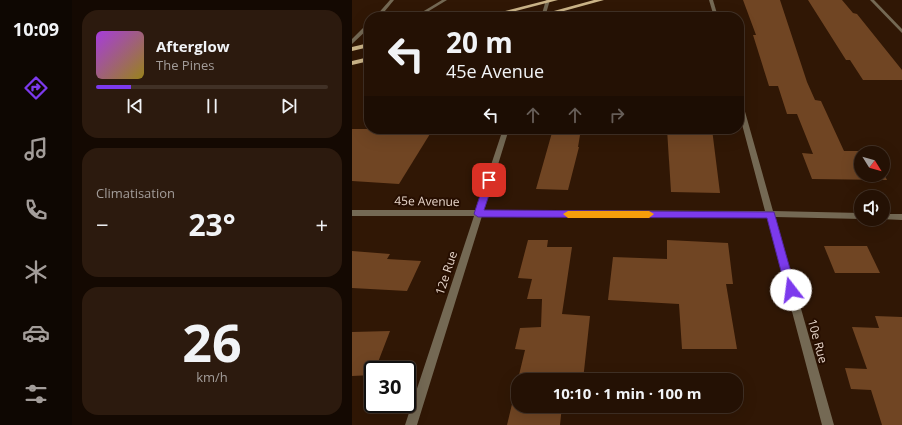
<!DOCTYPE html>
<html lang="fr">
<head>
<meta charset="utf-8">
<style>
  :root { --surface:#241104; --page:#2c1a0e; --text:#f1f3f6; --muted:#a39d9a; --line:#413126; --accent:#7c3aed }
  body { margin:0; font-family:"Open Sans",sans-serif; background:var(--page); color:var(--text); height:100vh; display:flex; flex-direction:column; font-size:15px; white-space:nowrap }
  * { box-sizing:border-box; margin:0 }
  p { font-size:13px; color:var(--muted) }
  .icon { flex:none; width:22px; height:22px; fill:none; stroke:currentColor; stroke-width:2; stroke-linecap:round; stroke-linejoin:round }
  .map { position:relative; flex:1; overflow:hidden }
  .side { display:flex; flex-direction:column; gap:10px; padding:10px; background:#140902; width:280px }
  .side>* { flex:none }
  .banner { position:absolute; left:12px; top:12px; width:380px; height:122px; border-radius:16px; box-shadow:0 4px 16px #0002,0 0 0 1px var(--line); background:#241104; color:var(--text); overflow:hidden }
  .needle { width:26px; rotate:127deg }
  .fabs { position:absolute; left:502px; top:146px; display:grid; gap:8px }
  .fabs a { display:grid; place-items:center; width:36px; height:36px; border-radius:50%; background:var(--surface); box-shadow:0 4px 16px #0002,0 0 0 1px var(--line); font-size:20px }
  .speed { position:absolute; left:12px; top:361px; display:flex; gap:8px; font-size:20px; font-weight:700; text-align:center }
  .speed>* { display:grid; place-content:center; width:52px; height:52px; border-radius:50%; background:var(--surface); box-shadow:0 4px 16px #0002,0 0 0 1px var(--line); line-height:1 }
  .speed .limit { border:2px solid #111; border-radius:6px; background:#fff; color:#111 }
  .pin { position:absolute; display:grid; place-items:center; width:34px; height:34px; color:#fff; margin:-17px; border-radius:8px; box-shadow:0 2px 6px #0006 }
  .me { position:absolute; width:44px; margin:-22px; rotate:345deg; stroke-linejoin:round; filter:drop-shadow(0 0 3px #0008) }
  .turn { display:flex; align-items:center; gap:14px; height:84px; padding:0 16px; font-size:18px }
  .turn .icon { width:52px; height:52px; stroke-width:2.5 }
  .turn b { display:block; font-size:28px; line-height:34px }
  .lanes { display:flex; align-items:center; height:38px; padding:0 16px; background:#0003; justify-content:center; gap:20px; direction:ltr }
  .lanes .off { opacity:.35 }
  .big { font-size:30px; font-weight:700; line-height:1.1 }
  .side .widget { flex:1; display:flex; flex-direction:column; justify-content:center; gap:6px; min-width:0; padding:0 14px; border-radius:16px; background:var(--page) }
  .side .dial { align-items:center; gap:0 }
  .dial b { font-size:52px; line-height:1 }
  .song { display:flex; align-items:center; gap:12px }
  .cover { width:48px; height:48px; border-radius:6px; background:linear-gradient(135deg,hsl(280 70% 55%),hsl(50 70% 35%)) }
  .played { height:4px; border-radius:2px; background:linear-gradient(90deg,var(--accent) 15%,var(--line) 15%) }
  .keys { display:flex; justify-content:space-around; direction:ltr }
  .heat { display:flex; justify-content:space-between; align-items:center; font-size:22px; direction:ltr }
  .trip { position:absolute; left:159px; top:373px; width:232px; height:40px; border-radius:16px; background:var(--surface); box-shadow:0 4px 16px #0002,0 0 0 1px var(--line); font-weight:700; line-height:40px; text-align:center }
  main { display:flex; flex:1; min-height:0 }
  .tab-bar { display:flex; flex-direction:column; width:72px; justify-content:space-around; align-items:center; background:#0e0702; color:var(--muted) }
  .tab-bar .icon { width:28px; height:28px }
  .tab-bar .on { color:var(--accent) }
  .tab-bar b { font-size:18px; color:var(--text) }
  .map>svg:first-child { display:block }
  .building { fill:#704523 }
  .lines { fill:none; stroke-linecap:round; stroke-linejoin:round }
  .minor { fill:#746954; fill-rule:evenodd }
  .primary { fill:#cbb488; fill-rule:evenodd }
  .route { fill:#7c3aed; stroke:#51269a }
  .slow { fill:#f59e0b }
  .labels { text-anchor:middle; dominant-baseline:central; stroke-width:4; stroke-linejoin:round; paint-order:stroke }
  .street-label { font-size:12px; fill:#e7d6ca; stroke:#260e00 }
</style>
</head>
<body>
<main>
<nav class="tab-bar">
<b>10:09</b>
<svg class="icon on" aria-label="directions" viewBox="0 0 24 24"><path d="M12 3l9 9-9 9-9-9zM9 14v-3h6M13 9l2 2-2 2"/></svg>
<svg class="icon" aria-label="music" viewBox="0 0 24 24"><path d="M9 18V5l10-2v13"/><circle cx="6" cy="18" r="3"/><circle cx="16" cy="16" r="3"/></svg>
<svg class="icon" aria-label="phone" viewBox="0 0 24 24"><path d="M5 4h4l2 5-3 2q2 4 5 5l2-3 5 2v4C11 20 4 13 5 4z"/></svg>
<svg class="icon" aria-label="climate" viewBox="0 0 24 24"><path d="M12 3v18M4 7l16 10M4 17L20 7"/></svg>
<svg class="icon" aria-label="car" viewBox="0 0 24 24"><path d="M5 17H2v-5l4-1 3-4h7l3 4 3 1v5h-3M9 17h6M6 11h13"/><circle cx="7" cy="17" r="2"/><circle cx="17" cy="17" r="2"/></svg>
<svg class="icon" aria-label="filters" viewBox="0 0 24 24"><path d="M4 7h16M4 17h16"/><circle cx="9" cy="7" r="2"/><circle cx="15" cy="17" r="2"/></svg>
</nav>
<section class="side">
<div class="widget">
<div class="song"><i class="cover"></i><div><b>Afterglow</b><p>The Pines</p></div></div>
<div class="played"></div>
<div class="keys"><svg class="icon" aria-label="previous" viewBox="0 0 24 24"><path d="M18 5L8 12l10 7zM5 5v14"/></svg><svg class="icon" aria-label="pause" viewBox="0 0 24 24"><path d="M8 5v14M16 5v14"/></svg><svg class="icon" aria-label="next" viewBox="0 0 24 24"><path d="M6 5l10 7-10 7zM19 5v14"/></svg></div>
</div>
<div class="widget"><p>Climatisation</p>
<div class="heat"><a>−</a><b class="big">23°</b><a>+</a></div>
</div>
<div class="widget dial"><b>26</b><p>km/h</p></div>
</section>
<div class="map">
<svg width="550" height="425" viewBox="0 0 550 425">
  <rect width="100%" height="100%" fill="#301705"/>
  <g class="building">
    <polygon points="391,0 428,0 455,82 463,100 469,101 492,151 519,151 520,153 509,153 509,175 531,175 531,172 535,180 460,179 450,153 461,154 445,114 435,114 426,86 417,86 401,35 404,35"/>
    <polygon points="456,0 490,0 501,13 505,14 550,70 550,80 511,80 498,60 494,60"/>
    <polygon points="0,129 81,129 47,184 0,181"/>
    <polygon points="201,129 229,129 226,147 227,147 216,190 184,189"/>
    <polygon points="315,129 360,129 368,193 319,192"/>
    <polygon points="176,240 196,240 195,247 220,247 210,314 238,316 231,380 166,380 166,406 210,406 208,425 155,425 173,350 163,349 168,328 189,327 190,299 175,299 180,279 166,278"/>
    <polygon points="315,240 376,243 381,284 374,284 385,349 330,349 327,304 256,300 261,257 315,259"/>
    <polygon points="472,246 515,246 528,273 483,273"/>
    <polygon points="0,251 38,254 35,259 69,261 55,291 0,288"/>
    <polygon points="523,316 550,317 550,425 530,425 519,390 499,389 493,368 515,369 500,327 527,328"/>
    <polygon points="38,331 23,370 21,370 21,375 0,376 0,332"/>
  </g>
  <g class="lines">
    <g class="minor">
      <polygon points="38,0 42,0 28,17 23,17"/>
      <polygon points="90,0 95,0 67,17 62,17"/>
      <polygon points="194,0 198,0 193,17 189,17"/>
      <polygon points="357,0 361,0 366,17 362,17"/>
      <polygon points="518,0 522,0 550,29 550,33"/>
      <polygon points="15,24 17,24 17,28 0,44 0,39"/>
      <polygon points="387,99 390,101 421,211 509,213 509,219 423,217 482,425 470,425 415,217 130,216 65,425 53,425 122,216 0,216 0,210 124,210 151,129 157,129 132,210 413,211 387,113"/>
      <polygon points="531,214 550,214 550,220 528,219 531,219"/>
    </g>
    <g class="primary">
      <polygon points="196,0 206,0 140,17 130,17"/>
      <polygon points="242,0 252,0 190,17 180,17"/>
      <polygon points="17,43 17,47 0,51 0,47"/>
      <polygon points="17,57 17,61 0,65 0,61"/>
    </g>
  </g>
  <polygon class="route" points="137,177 142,180 132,210 422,212 444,290 443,293 439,294 435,293 434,290 415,218 126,217 122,214 133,180"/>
  <polygon class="slow" points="216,211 297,211 302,214 297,218 216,218 211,214"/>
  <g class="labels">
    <g class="street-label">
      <text transform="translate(75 201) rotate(1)">45e Avenue</text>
      <text transform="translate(94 273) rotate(-72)">12e Rue</text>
      <text transform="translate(466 341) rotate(75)">10e Rue</text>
    </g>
  </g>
</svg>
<div class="fabs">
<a><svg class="needle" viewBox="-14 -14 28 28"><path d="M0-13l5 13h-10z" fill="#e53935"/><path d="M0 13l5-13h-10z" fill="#a39d9a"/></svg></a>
<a><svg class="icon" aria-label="sound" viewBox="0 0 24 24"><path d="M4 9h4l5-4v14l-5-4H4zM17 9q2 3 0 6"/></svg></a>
</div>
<div class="speed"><div class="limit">30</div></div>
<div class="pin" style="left:137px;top:180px;background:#d93025"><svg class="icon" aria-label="arrive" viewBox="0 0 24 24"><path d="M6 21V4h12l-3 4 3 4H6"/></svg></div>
<svg class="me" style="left:439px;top:290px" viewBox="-20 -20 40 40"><circle r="19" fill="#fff"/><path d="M0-13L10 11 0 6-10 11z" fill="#7c3aed"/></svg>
<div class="trip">10:10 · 1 min · 100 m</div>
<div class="banner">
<div class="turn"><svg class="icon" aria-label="left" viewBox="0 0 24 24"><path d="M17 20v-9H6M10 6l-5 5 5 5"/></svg><div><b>20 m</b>45e Avenue</div></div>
<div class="lanes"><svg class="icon" aria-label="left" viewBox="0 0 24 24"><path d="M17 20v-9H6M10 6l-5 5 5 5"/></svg><svg class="icon off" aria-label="ahead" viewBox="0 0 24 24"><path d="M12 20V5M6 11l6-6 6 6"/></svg><svg class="icon off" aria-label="ahead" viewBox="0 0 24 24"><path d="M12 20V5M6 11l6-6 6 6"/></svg><svg class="icon off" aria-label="right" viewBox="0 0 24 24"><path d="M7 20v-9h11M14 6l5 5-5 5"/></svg></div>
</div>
</div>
</main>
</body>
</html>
